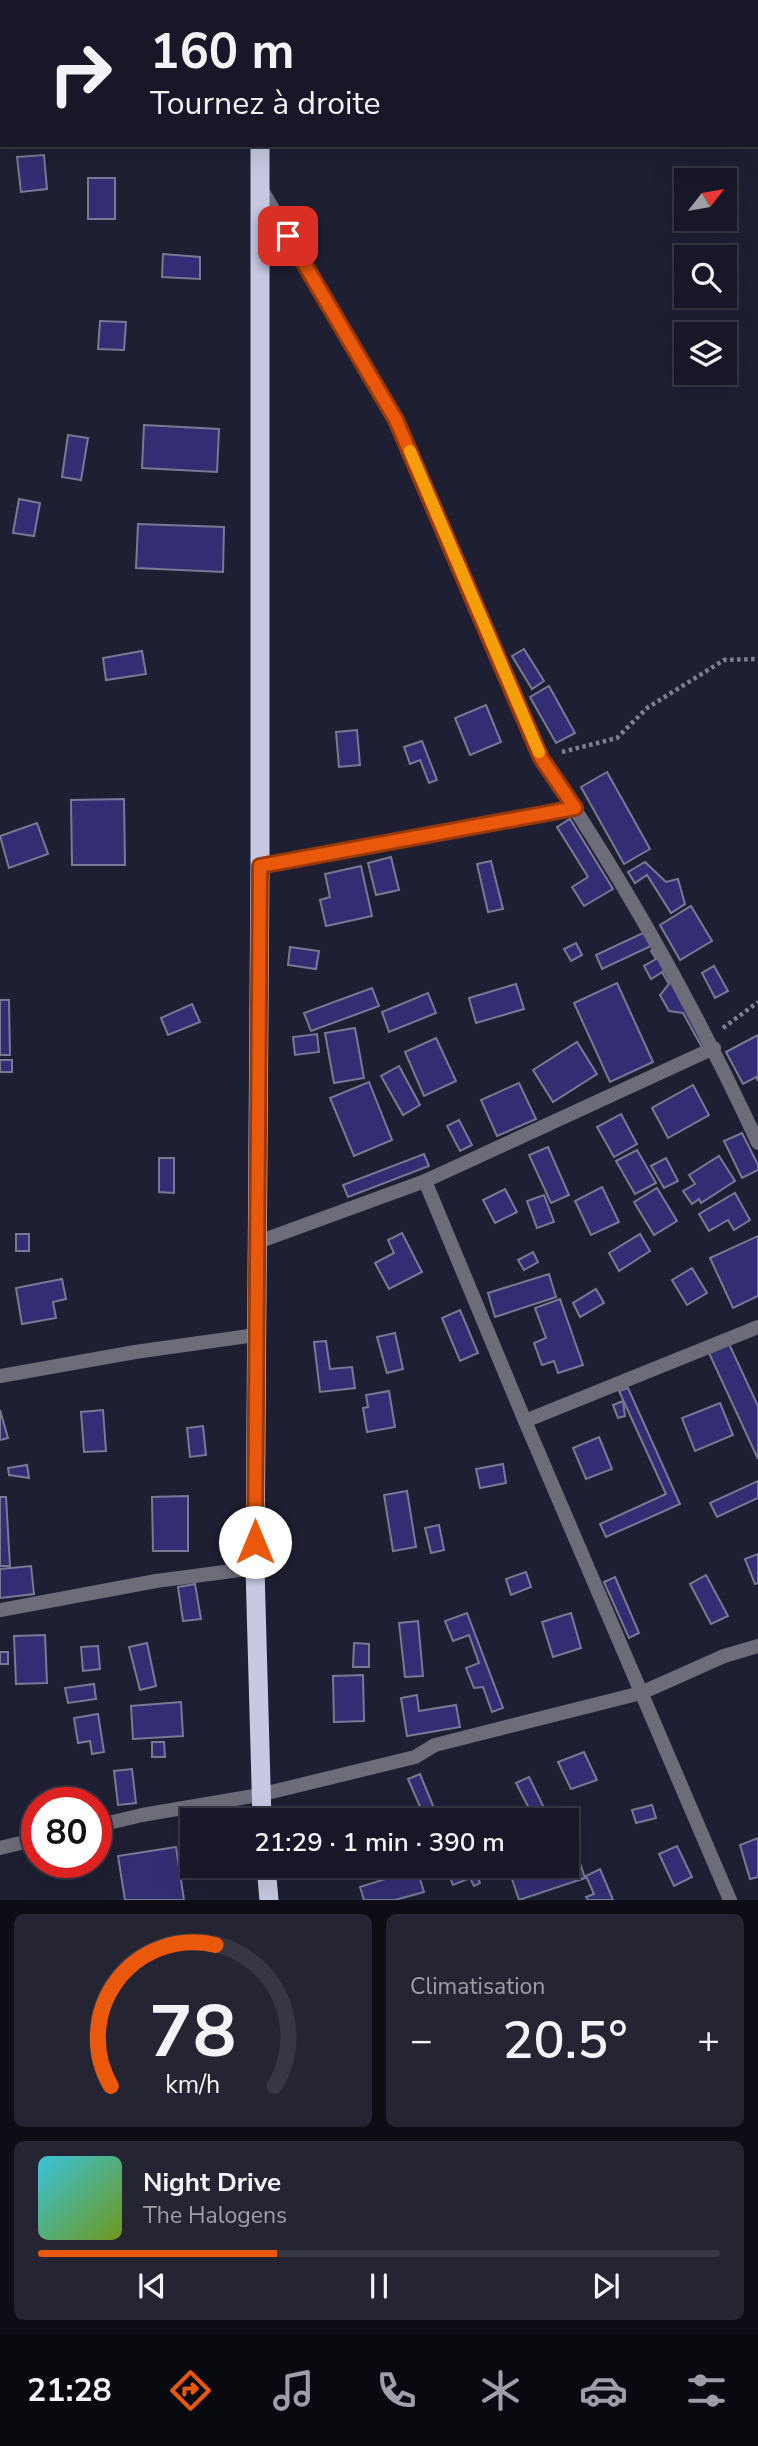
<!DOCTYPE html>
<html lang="fr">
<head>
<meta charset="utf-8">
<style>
  :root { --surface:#171727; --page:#242433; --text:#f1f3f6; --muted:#9e9fa7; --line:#363644; --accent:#ea580c }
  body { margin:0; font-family:"Nunito Sans",sans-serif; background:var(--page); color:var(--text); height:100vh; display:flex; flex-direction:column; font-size:26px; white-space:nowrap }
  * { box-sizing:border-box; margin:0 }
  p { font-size:23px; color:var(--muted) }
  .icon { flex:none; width:38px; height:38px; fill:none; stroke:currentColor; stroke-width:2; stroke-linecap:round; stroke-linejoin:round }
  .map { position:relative; height:1900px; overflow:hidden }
  .drawer { display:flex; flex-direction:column; gap:14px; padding:14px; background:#0d0d15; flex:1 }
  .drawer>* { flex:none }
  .guide { position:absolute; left:0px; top:0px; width:760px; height:147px; box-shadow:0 7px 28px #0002,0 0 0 2px var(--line); background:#171727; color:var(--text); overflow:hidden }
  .needle { width:46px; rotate:59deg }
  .controls { position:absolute; left:674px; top:168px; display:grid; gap:14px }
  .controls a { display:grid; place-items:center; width:63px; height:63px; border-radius:0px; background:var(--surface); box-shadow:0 7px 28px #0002,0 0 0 2px var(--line); font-size:35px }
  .speed { position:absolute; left:21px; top:1787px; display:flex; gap:14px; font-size:35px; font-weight:700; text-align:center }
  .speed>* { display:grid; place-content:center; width:91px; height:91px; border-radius:50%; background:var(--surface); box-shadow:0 7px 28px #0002,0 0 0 2px var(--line); line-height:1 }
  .speed .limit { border:10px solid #d22; background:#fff; color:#111 }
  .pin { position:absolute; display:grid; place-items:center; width:60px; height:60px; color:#fff; margin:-30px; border-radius:14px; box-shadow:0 4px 10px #0006 }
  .me { position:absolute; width:77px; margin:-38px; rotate:0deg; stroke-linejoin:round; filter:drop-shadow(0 0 5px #0008) }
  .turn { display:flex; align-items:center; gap:24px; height:147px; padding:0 35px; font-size:32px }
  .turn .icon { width:91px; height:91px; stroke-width:2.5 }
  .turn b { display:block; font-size:49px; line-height:60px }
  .big { font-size:52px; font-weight:600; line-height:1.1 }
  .drawer .tile { flex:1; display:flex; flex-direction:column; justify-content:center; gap:10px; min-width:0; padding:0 24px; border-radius:10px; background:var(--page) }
  .drawer .dial { align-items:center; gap:0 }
  .dial svg { height:182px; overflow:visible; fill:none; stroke:var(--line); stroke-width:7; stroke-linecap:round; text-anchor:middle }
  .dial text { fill:var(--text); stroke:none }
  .song { display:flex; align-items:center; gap:21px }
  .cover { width:84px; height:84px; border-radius:10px; background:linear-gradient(135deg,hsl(190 70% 55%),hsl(80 70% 35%)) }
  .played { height:7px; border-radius:4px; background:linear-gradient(90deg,var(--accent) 35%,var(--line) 35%) }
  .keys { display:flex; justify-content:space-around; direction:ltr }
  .heat { display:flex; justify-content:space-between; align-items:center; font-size:38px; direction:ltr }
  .drawer .tiles { flex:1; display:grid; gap:14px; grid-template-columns:1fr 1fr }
  .tile:last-child { grid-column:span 2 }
  .trip { position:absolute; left:180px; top:1808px; width:399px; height:70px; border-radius:0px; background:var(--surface); box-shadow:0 7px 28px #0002,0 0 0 2px var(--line); font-weight:600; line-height:70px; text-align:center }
  .menu { display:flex; height:112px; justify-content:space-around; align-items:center; background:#090910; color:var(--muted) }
  .menu .icon { width:49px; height:49px }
  .menu .active { color:var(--accent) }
  .menu b { font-size:32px; color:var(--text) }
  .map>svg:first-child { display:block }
  .building { fill:#332e73; stroke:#787a93; stroke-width:2 }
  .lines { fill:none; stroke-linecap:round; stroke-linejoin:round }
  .path { stroke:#808092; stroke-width:4.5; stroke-dasharray:3.5 3.5; stroke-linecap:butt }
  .minor { stroke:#6c6d79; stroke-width:14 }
  .trunk { stroke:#c7c9e3; stroke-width:19 }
  .route-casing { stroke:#983908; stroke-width:18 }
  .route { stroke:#ea580c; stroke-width:12 }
  .slow { stroke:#f59e0b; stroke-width:12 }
</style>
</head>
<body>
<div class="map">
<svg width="758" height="1900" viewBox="0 0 758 1900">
  <rect width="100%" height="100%" fill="#1f1f34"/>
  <g class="building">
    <polygon points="44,155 47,189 21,192 17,157"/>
    <rect x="88" y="178" width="27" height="41"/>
    <polygon points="163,254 200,257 200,279 162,277"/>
    <polygon points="100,321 126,322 124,350 98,349"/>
    <polygon points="144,425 219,429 217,472 142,468"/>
    <polygon points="68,435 88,438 81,480 62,477"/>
    <polygon points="19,499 40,503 34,536 13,533"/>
    <polygon points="138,524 224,527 223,572 136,568"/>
    <polygon points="524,649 544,681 532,689 512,656"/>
    <polygon points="142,651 146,674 106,680 103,658"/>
    <polygon points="549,686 575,733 556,743 530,697"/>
    <polygon points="486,705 501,742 470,755 455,718"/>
    <polygon points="357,730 360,765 339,767 336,732"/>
    <polygon points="422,741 437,780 429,783 420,760 410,764 404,747"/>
    <polygon points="607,772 650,849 624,864 581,787"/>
    <polygon points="124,799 125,865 72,865 71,800"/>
    <polygon points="570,819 613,889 584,906 572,887 588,877 557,827"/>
    <polygon points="37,823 48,854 9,868 0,836"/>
    <polygon points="391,857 399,890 376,895 368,863"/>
    <polygon points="491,861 503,909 488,912 477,864"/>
    <polygon points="645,862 666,882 678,879 685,904 671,913 647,875 635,883 628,872"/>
    <polygon points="361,866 372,916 326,926 320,900 330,897 325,874"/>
    <polygon points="691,906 712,941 680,960 660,925"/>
    <polygon points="645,932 651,946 602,969 596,955"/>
    <polygon points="576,943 582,955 571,961 564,949"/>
    <polygon points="290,947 319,951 316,969 288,965"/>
    <polygon points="655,948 667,969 651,979 644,966 656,959 651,951"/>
    <polygon points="714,966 728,991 715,998 702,973"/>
    <polygon points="667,969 711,1047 704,1051 683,1013 669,1011 660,995 669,984 662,972"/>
    <polygon points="617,983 653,1062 610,1082 574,1003"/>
    <polygon points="516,984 524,1009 476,1023 469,998"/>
    <polygon points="372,988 379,1006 311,1031 304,1013"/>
    <polygon points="428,993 436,1013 389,1032 382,1012"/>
    <polygon points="0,1000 9,1000 10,1055 0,1055"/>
    <polygon points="192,1004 200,1022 168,1035 161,1018"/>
    <polygon points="355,1028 364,1078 334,1083 325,1033"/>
    <polygon points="317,1034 319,1052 295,1055 293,1037"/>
    <polygon points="758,1035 758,1081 756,1077 743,1084 726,1052"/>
    <polygon points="436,1038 456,1081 424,1096 405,1052"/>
    <polygon points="577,1042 597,1074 553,1102 533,1070"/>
    <rect x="0" y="1060" width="12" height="12"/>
    <polygon points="399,1066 420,1105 403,1115 381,1076"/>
    <polygon points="369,1082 392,1140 354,1156 330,1098"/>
    <polygon points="519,1083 536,1119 497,1136 481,1100"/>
    <polygon points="693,1085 709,1115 668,1138 652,1108"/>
    <polygon points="621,1114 637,1144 614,1157 597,1127"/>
    <polygon points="459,1120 472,1145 460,1151 447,1126"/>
    <polygon points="742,1133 758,1165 758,1170 742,1178 724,1141"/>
    <polygon points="548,1147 569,1195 551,1203 529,1155"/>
    <polygon points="637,1150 656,1183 635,1194 616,1161"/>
    <polygon points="424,1154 429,1166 348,1197 343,1185"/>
    <polygon points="719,1156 735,1181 701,1203 699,1199 692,1204 683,1191 695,1184 689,1175"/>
    <polygon points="159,1158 174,1158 174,1193 159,1192"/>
    <polygon points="666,1158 678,1181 664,1188 651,1166"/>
    <polygon points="602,1187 619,1222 591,1235 575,1201"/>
    <polygon points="657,1188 677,1221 654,1235 634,1202"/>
    <polygon points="505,1189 517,1212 495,1223 483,1200"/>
    <polygon points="735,1193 750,1220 734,1230 728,1220 709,1231 699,1214"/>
    <polygon points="544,1195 554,1222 537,1228 527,1201"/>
    <polygon points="402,1233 422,1272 389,1289 375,1263 394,1253 388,1240"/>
    <rect x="16" y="1234" width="13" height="17"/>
    <polygon points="640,1234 650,1251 619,1271 609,1253"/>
    <polygon points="758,1236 758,1296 733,1308 710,1258"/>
    <polygon points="533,1252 538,1262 524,1270 518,1260"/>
    <polygon points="692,1268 707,1293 687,1305 672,1280"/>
    <polygon points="549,1274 556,1297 495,1317 488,1293"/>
    <polygon points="62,1279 66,1299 53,1302 56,1318 22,1324 16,1288"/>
    <polygon points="596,1289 604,1303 580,1317 573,1303"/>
    <polygon points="560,1299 583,1365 558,1373 554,1361 542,1365 534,1343 546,1338 535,1308"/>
    <polygon points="460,1310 478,1353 460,1361 442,1318"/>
    <polygon points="395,1333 403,1369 387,1373 377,1337"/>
    <polygon points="326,1341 330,1369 352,1367 355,1388 320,1392 314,1342"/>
    <polygon points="729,1344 758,1406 758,1459 709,1353"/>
    <polygon points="628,1388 680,1504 606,1537 600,1524 666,1494 619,1391"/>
    <polygon points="389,1391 395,1427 367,1432 363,1408 368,1407 366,1395"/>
    <polygon points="623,1401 625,1416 618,1418 613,1405"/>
    <polygon points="720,1403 733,1435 695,1451 682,1418"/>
    <polygon points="0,1410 8,1438 0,1440"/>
    <polygon points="103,1410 106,1451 84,1452 81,1412"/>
    <polygon points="203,1426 206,1455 190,1457 187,1428"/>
    <polygon points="599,1437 612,1469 586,1479 573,1448"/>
    <polygon points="503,1464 506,1483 480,1488 476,1469"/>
    <polygon points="27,1465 29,1478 9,1475 8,1468"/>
    <polygon points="758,1481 758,1498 717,1517 710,1503"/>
    <polygon points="407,1491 416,1547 393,1551 384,1495"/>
    <polygon points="188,1496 188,1551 153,1551 152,1497"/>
    <polygon points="0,1497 6,1497 10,1566 0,1566"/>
    <polygon points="439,1525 444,1550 431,1553 425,1528"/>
    <polygon points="758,1554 758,1583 755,1584 745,1559"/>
    <polygon points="31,1566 34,1594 0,1598 0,1569"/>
    <polygon points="526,1572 531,1587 511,1595 506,1579"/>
    <polygon points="706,1575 728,1616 711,1624 690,1584"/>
    <polygon points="615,1577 639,1633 629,1638 604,1582"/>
    <polygon points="195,1584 201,1619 183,1621 178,1587"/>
    <polygon points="467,1613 503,1708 492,1712 483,1687 474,1688 466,1668 479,1663 469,1635 453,1641 445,1621"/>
    <polygon points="571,1613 581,1648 553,1657 542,1622"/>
    <polygon points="418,1621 423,1676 405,1677 399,1623"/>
    <polygon points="45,1635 47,1683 16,1684 14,1636"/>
    <polygon points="147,1643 156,1686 140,1690 129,1647"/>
    <polygon points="354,1643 369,1644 369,1667 353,1667"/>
    <polygon points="98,1646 100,1669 83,1671 81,1647"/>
    <rect x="0" y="1652" width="8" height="12"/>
    <polygon points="363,1675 364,1721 334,1722 333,1676"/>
    <polygon points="94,1684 96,1699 68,1703 65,1688"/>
    <polygon points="417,1695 419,1711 456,1705 460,1727 407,1736 401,1698"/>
    <polygon points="181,1702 183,1736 133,1739 131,1706"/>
    <polygon points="98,1714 104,1752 92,1754 90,1741 78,1743 74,1718"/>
    <polygon points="152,1742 164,1742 165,1757 152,1757"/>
    <polygon points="584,1752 597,1780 571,1789 558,1762"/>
    <polygon points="132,1769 136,1803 118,1805 114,1771"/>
    <polygon points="420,1774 439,1820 419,1820 425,1818 408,1779"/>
    <polygon points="529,1777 548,1816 540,1820 535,1820 516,1783"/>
    <polygon points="652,1805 656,1818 636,1823 632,1810"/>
    <polygon points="357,1812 358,1820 333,1820 332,1816"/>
    <polygon points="758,1838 758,1877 750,1879 740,1845"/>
    <polygon points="677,1846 692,1877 674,1886 659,1854"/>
    <polygon points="176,1847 184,1900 125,1900 118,1856"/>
    <polygon points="576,1851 585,1878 519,1900 510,1873 532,1866 567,1866 567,1854"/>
    <polygon points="462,1866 473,1866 480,1883 474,1886 470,1878 453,1885 448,1873 456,1870 459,1879 466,1876"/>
    <polygon points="417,1869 424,1892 395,1900 364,1900 360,1887"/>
    <polygon points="600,1869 613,1900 588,1900 586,1897 594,1894 586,1876"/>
  </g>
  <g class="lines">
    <g class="path">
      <polyline points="111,0 112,2"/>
      <polyline points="177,0 178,2"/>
      <polyline points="679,0 680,2"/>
      <polyline points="562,752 617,738 647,708 724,660 758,659"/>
      <polyline points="723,1028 758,1002"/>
    </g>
    <g class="minor">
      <polyline points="712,0 722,2"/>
      <path d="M262,190L396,420L541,758C624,880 696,1009 758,1143"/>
      <polyline points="260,866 575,808"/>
      <polyline points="425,1181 525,1421 730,1900"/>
      <polyline points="258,1242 425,1181 714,1048"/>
      <polyline points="0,1376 135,1352 256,1335"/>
      <polyline points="525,1421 758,1327"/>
      <polyline points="0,1610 156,1581 255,1568"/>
      <polyline points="96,1826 142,1815 259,1795 415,1757 435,1745 641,1693 724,1656 758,1646"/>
      <polyline points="0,1848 37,1839"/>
    </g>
    <g class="trunk">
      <polyline points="258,0 258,2"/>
      <polyline points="260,145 260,866 255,1568 262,1820"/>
      <polyline points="266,1866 269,1900"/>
    </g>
  </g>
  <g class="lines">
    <defs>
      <polyline id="route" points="255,1542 260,866 575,808 541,758 396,420 288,236"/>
    </defs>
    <use href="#route" class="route-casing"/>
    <use href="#route" class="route"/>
    <polyline class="slow" points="410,451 539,752"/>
  </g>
</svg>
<div class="controls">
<a><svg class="needle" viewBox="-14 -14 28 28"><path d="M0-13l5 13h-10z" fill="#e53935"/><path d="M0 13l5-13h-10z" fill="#9e9fa7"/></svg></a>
<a><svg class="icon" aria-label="search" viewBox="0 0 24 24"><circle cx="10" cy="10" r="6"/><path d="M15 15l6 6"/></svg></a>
<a><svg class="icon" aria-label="layers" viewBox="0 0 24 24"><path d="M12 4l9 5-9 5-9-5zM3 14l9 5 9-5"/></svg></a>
</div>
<div class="speed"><div class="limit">80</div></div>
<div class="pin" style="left:288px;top:236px;background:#d93025"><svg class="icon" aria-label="arrive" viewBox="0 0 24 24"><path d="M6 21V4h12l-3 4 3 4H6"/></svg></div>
<svg class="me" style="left:255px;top:1542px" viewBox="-20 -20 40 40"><circle r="19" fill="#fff"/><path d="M0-13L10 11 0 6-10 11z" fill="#ea580c"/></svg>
<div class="trip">21:29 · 1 min · 390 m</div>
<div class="guide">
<div class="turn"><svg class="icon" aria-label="right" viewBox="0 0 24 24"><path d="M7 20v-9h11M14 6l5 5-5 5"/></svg><div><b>160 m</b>Tournez à droite</div></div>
</div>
</div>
<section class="drawer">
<div class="tiles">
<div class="tile dial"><svg viewBox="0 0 100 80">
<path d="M14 69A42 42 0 1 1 86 69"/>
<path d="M14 69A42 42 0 0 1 60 7" stroke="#ea580c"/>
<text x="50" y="56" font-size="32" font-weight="700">78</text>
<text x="50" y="72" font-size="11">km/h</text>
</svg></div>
<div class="tile"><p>Climatisation</p>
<div class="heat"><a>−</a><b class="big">20.5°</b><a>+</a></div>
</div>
<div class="tile">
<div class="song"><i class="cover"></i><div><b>Night Drive</b><p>The Halogens</p></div></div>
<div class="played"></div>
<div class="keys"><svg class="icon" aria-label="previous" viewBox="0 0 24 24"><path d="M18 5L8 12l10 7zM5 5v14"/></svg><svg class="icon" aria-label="pause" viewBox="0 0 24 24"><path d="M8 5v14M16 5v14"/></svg><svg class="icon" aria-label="next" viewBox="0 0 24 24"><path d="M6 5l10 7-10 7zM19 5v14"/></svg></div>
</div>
</div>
</section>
<nav class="menu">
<b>21:28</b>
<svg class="icon active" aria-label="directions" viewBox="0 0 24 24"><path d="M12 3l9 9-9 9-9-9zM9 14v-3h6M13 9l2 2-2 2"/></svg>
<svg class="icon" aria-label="music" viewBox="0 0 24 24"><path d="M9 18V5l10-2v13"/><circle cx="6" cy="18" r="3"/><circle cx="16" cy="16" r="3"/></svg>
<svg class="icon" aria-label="phone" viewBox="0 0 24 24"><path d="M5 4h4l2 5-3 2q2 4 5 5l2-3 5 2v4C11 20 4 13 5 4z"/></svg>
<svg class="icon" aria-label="climate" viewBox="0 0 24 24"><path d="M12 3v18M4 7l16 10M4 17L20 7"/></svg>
<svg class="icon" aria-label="car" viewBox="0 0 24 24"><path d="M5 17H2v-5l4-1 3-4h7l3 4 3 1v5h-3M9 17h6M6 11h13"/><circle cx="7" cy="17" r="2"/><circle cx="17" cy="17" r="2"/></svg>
<svg class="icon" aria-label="filters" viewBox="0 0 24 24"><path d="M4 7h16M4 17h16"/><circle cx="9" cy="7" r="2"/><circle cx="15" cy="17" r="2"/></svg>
</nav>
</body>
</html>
